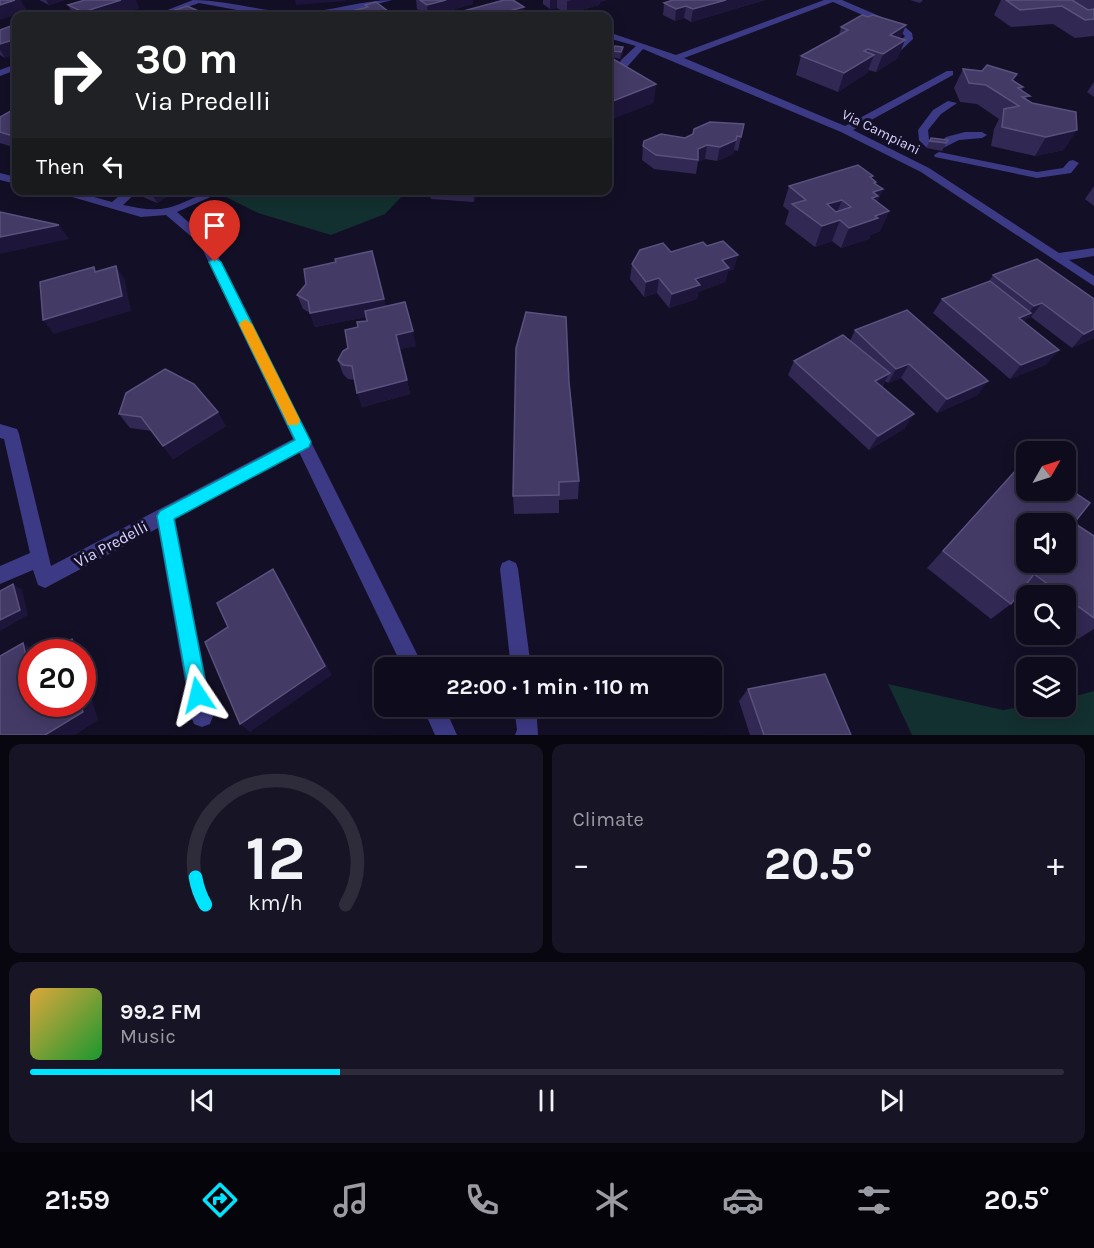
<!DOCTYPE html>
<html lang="en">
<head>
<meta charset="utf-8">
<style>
  :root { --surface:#0e0b1c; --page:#171425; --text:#f1f3f6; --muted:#9b9ba3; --line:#2e2b3b; --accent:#00e5ff }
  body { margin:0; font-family:Karla,sans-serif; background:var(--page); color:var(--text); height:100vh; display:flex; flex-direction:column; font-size:22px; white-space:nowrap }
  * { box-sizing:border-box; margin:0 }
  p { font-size:20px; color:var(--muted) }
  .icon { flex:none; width:33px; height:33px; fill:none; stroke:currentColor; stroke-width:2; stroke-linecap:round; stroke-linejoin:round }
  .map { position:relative; height:735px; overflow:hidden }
  .details { display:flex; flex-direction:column; gap:9px; padding:9px; background:#08060f; flex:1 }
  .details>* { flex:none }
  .banner { position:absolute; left:12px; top:12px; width:600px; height:183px; border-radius:12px; box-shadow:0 3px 15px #0003,0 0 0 2px var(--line); background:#202124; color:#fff; overflow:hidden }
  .needle { width:39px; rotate:51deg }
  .buttons { position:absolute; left:1016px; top:441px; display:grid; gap:12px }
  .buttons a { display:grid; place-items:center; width:60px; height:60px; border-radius:12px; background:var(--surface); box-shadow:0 3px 15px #0003,0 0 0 2px var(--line); font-size:30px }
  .speed { position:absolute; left:18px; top:639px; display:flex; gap:12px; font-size:30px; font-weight:700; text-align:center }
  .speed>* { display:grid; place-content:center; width:78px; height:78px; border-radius:50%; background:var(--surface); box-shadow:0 3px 15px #0003,0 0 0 2px var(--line); line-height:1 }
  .speed .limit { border:9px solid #d22; background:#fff; color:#111 }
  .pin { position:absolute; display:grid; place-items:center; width:51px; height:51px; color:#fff; margin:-62px -26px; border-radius:50% 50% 50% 0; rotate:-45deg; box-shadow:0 0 6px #0007 }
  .pin .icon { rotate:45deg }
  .me { position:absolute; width:66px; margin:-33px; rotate:350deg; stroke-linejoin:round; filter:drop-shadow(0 0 4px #0008) }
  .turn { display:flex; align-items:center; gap:21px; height:126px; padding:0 24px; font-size:27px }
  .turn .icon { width:78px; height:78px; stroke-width:2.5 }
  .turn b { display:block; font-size:42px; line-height:51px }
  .then { display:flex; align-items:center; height:57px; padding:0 24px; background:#0003; gap:12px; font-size:22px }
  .big { font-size:45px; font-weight:700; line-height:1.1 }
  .details .tile { flex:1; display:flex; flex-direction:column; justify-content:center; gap:9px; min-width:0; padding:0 21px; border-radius:12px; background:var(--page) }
  .details .dial { align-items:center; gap:0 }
  .dial svg { height:156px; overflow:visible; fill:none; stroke:var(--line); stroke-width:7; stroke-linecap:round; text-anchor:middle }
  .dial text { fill:var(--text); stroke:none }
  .song { display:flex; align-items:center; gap:18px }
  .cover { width:72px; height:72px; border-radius:9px; background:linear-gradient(135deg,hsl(40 70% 55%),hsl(130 70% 35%)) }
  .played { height:6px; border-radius:3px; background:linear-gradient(90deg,var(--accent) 30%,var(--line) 30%) }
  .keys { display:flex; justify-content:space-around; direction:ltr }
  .heat { display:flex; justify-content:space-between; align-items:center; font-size:33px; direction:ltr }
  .details .tiles { flex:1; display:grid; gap:9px; grid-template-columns:1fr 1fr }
  .tile:last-child { grid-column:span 2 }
  .trip { position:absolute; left:374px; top:657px; width:348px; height:60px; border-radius:12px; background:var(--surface); box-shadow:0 3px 15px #0003,0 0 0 2px var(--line); font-weight:700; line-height:60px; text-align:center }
  .dock { display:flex; height:96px; justify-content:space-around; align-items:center; background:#06040b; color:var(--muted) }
  .dock .icon { width:42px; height:42px }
  .dock .current { color:var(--accent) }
  .dock b { font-size:27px; color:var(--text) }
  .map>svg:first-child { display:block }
  .green { fill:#12302f }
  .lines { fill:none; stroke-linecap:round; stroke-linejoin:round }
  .minor { fill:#3d3a85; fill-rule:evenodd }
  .wall { fill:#312854 }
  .shaded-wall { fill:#1d163a }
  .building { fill:#433a66; stroke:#5a527e; stroke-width:1.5; fill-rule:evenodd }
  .route { fill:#00e5ff; stroke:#0095a6; stroke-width:1.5 }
  .slow { fill:#f59e0b }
  .labels { text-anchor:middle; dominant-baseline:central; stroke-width:6; stroke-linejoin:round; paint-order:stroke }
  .far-street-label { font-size:14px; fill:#d9d4ff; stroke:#130f26 }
  .street-label { font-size:16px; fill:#d9d4ff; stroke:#130f26 }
</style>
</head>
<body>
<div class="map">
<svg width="1094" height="735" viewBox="0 0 1094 735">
  <rect width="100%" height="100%" fill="#130f26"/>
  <g class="green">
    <polygon points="234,190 407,190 407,191 385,214 331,235 258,213 224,196"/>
    <polygon points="888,684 1003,710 1026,706 1065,706 1065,699 1094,691 1094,735 912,735"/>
  </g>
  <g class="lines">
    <g class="minor">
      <path d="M193,0C227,0 261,12 295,12C329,13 360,0 392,0L344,13L316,16L264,15L199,3L162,16H152Z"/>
      <polygon points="824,0 842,0 905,27 912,33 913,39 896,55 890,55 890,51 905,36 899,31 833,2 684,58 845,126 947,71 953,71 953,75 853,130 929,168 1059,253 1094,248 1094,256 1069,260 1094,276 1094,286 921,172 841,132 643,49 627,67 641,77 633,79 617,68 621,60 636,46 608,38 608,32 676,55"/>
      <polygon points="16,64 16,70 0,76 0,70"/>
      <polygon points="948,101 957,103 941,114 928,130 929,139 935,145 934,147 926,147 919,140 918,130 933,110"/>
      <polygon points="965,132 982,132 987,135 982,138 959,140 941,149 936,146 946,137"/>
      <polygon points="939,152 1037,172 1063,168 1069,161 1073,160 1079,163 1071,173 1037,178 935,157 934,155"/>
      <polygon points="0,173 16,177 16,184 0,180"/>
      <path d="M48,190H69L112,202L126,190H139L123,205C138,208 152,211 167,208C189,203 202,190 226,190L177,212L211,242L424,668H403L299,452L175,519L213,716L210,724L202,727L194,724L191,716L158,528L45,588L38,585L33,570L0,584V566L30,553L4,439L0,438V424L17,429L19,434L51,566L293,439L200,244L166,215L141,217Z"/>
      <polygon points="509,560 516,563 518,569 531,668 511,668 500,569 502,563"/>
      <polygon points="422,706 444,706 457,735 435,735"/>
      <polygon points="514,706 536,706 538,735 515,735 517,730"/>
    </g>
  </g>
  <g class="wall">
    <polygon points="39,0 65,0 49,5"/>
    <polygon points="416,0 473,0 473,4 452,10 452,11 432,16 427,16 417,9"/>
    <polygon points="543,0 606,0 600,2 599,5 567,14 557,8 550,9 543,4"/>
    <polygon points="673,0 765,0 691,22 684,18 675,21 663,15 664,3"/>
    <polygon points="910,0 923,0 920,3"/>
    <polygon points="1001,0 1094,0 1094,36 1075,38 1053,24 1011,27 994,15"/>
    <polygon points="68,5 139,8 114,16 74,16"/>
    <polygon points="841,27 901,38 898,58 876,72 868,70 867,73 838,92 796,75 801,56 839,35"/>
    <polygon points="0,30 5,58 0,55"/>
    <polygon points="623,47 623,53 620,59 612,57 612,51"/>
    <polygon points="963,69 1013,81 1023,87 1022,90 1028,100 1064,150 1035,156 991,146 994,129 999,119 977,104 960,102 954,88"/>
    <polygon points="1094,82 1094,97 1087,92"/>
    <polygon points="16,108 16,148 0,143 0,117"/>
    <polygon points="693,134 741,137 738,151 734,150 733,154 717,161 705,159 698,162 696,174 654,169 642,160 643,146 685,138"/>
    <polygon points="931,138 948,140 942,151 926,148"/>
    <polygon points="872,179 876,182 875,184 883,189 877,202 889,211 880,231 870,235 869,239 841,248 832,241 815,247 785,224 789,211 783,206 789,186"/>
    <polygon points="1094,186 1094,206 1085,199"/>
    <polygon points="140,190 173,190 174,192 157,203 143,197"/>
    <polygon points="419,190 478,190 474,202 431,199 430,196 420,196"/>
    <polygon points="707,246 734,269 728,271 725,282 698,292 697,299 669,308 657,293 644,297 630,279 632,264 671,252"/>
    <polygon points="993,275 1094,299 1094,338 1072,348 1031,317 1026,319 1024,322 1047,364 1010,379 933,313 942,299 989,281"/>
    <polygon points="297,295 386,306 416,346 400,349 410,394 362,407 355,380 348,379 343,374 338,360 348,348 358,327 367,321 366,317 315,327 310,313 303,309"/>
    <polygon points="855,330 978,395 937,413 901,378 888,383 885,381 882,387 905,428 869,450 788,375 794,361 850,341"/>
    <polygon points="569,382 579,481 578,499 559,500 559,513 514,514 513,496"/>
    <polygon points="119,414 226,426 173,459 152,431 130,428"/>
    <polygon points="1025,460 1074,523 1094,536 1094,629 1078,639 1065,629 1065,596 1026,596 1026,599 1019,594 1011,604 991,619 927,568"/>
    <polygon points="748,689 851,735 750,735 739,701"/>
  </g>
  <g class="shaded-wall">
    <polygon points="15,0 21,0 27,11 0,20 0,5"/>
    <polygon points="46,0 65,0 49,5"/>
    <polygon points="121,0 136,0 139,8 114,16 86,16 83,12"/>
    <polygon points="295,0 346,0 346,1 296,5"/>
    <polygon points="446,0 473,0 473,4 452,10 452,11 428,16 427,5"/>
    <polygon points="550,0 557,0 557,8 550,9"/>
    <polygon points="572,0 606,0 600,2 599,5 567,14 567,1"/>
    <polygon points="726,0 765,0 691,22 693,9"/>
    <polygon points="686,6 684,18 675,21 676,9"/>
    <polygon points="524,7 524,16 490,16"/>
    <polygon points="203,13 205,16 194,16"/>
    <polygon points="906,25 899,43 890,35"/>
    <polygon points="16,39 16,54 5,58 0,50 0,44"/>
    <polygon points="905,40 898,58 876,72 883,54"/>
    <polygon points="623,47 623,53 620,59 621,52"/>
    <polygon points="868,49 864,61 874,55 867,73 838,92 844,73 864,51"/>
    <polygon points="656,84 654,103 608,121 608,103"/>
    <polygon points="1077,130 1064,150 1035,156 1046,137"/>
    <polygon points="736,140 733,154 717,161 720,147"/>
    <polygon points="707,145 705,159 698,162 698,149"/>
    <polygon points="883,189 874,210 872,210 873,192"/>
    <polygon points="161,190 173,190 174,192 157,203 153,196"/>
    <polygon points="473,190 478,190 474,202"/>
    <polygon points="842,200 834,220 819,225 827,204"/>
    <polygon points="889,211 880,231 870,235 869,239 841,248 849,228 875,216"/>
    <polygon points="840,220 832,241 815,247 822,226"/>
    <polygon points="59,225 69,239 0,254 0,237"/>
    <polygon points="738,255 734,269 728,271 725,282 698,292 697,299 669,308 672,294 722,260"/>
    <polygon points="116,266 125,280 131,311 54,334 43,320"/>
    <polygon points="659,278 657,293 644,297 646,282"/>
    <polygon points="384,299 388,313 315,327 310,313"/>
    <polygon points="1042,303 1031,317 1026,319 1020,328 1019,318 1028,314 1034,306"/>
    <polygon points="1094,329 1094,338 1072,348 1084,334"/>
    <polygon points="413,331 416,346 400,349 396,335"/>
    <polygon points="1059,350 1047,364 1010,379 1021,365"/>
    <polygon points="909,364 901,378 888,383 896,369"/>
    <polygon points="890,373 881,387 875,381"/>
    <polygon points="407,380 410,394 362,407 357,393"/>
    <polygon points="988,381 978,395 937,413 947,399"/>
    <polygon points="218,412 226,426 173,459 163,446"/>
    <polygon points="914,414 905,428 869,450 878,436"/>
    <polygon points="273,569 281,581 332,675 250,732 240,724"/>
    <polygon points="13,584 22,590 28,615 0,631 0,620"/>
    <polygon points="72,639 87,649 96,677 87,682 98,720 75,735 45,735 80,704 82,704 82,652 77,652"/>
    <polygon points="23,643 39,652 32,652 32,666 28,664"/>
  </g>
  <g class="building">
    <polygon points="0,0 15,0 0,5"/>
    <polygon points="85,0 121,0 83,12 68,5"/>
    <polygon points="420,0 446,0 427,5"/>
    <polygon points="504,0 513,0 524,7 490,16 445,16"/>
    <polygon points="673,0 726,0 693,9 686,6 676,9 664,3"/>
    <polygon points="1006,0 1072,0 1088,10 1094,9 1094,19 1085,20 1062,6 1020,10"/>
    <polygon points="376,2 393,15 385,16 331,16 368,7 365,5"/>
    <polygon points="187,6 203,13 194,16 158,16"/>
    <polygon points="862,15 868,17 873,15 906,25 890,35 905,40 883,54 868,49 864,51 874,55 844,73 801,56 848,30 841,27"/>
    <polygon points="16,24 16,39 0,44 0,30"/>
    <polygon points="615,46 623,47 621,52 612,51"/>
    <polygon points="608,56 656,84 608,103 608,81 610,80 608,78"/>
    <polygon points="987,65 1017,74 1012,80 1023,87 1018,88 1030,96 1022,97 1032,103 1076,112 1077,130 1046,137 1002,127 1004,109 1019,106 986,85 969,83 963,69 982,71"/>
    <polygon points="16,108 16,137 0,132 0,117"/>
    <polygon points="710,122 744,124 741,137 737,136 736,140 720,147 707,145 698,149 698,160 656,155 643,146 644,141 661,134 685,138 693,134 694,129"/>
    <polygon points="931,138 948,140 946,143 930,141"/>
    <path d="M858,165L873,176L870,177L876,182L874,183L883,189L873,192L878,196L872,198L889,211L875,216L878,218L849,228L840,220L822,226L792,204L806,200L789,186ZM842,200L851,207L836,212L827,204Z"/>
    <polygon points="142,190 161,190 153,196"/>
    <polygon points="0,212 59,225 0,237"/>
    <polygon points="723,241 738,255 722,260 729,268 695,279 700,285 672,294 659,278 646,282 632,264 640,250 663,243 671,252 703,242 707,246"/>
    <polygon points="372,251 384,299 310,313 308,301 297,295 306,284 304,269 336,262 335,259"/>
    <polygon points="1037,259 1094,299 1094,329 1084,334 1042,303 1034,306 993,275"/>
    <polygon points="116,266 122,296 43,320 40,282 94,267 95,272"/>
    <polygon points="990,281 1031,313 1019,318 1059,350 1021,365 942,299"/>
    <polygon points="405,302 413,331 396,335 407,380 357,393 352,366 343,365 338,360 343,351 348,348 345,330 358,327 357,322 367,321 365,311"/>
    <polygon points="907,310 988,381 947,399 909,364 896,369 855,330"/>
    <polygon points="526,312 566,317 569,382 579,481 559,482 559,495 513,496 516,348"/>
    <polygon points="843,335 890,373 875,381 914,414 878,436 794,361"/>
    <polygon points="165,369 194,384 218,412 163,446 141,417 119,414 126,393"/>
    <path d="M1025,460L1026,461V490H1065V486L1090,503L1074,523L1094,536V618L1034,574L1011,604L943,551ZM1026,524H1065V562H1026Z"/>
    <polygon points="273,569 325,666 240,724 205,642 228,627 217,603"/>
    <polygon points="13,584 20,610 0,620 0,591"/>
    <polygon points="72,639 77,652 48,652"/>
    <polygon points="23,643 28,664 32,662 32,704 80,704 83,712 45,735 0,735 0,656"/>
    <polygon points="825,674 851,735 764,735 748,689"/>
  </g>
  <polygon class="route" points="215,258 221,262 311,442 309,447 174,519 208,695 205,702 198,705 192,702 189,695 157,516 160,511 295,440 209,262"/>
  <polygon class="slow" points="245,319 252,324 300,420 298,425 288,425 286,420 239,324"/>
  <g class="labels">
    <g class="far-street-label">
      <text transform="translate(881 132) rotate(26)">Via Campiani</text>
    </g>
    <g class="street-label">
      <text transform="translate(111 544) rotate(-28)">Via Predelli</text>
    </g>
  </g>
</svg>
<div class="buttons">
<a><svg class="needle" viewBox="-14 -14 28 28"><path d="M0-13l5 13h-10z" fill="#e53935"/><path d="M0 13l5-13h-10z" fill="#9b9ba3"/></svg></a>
<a><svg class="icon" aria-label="sound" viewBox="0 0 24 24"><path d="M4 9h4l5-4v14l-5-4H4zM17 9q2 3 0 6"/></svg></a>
<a><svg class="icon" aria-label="search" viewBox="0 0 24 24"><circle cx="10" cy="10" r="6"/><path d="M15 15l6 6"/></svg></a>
<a><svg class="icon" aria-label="layers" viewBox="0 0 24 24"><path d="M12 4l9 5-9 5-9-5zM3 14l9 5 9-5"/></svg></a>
</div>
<div class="speed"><div class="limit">20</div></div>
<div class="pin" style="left:215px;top:262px;background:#d93025"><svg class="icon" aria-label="arrive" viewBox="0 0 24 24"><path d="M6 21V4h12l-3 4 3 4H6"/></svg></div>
<svg class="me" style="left:198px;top:695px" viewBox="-20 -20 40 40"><path d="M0-17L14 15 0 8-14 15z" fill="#00e5ff" stroke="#fff" stroke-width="4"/></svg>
<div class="trip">22:00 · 1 min · 110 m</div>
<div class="banner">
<div class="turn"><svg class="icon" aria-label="right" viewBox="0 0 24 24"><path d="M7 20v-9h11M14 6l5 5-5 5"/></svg><div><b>30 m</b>Via Predelli</div></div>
<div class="then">Then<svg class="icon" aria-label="left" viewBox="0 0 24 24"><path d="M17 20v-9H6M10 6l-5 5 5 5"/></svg></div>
</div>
</div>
<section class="details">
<div class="tiles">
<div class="tile dial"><svg viewBox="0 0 100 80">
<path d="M14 69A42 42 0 1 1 86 69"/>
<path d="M14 69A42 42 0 0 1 9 55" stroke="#00e5ff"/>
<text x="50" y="56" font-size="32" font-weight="700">12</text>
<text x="50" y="72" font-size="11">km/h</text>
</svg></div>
<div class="tile"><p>Climate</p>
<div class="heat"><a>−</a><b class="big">20.5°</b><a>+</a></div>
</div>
<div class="tile">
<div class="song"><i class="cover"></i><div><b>99.2 FM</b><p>Music</p></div></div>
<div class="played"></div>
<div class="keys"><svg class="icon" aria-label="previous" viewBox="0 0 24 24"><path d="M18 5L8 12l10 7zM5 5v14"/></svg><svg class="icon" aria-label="pause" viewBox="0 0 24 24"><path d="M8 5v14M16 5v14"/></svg><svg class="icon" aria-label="next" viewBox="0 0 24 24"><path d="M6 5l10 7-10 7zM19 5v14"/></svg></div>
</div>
</div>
</section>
<nav class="dock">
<b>21:59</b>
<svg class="icon current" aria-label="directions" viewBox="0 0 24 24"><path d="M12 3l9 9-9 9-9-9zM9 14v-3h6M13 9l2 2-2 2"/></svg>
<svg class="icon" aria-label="music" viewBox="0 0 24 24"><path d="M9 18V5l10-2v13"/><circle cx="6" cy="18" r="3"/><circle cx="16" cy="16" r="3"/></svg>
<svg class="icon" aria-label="phone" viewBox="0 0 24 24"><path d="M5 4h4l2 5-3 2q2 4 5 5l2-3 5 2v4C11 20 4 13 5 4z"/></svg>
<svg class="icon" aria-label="climate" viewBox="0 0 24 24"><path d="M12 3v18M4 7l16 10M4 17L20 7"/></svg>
<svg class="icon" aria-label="car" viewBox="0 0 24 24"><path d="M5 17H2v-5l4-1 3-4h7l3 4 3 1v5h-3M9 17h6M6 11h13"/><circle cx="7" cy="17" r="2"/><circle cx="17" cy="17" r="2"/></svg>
<svg class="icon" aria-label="filters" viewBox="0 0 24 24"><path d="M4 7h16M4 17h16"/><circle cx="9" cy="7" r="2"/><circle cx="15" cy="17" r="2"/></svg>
<b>20.5°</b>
</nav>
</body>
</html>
